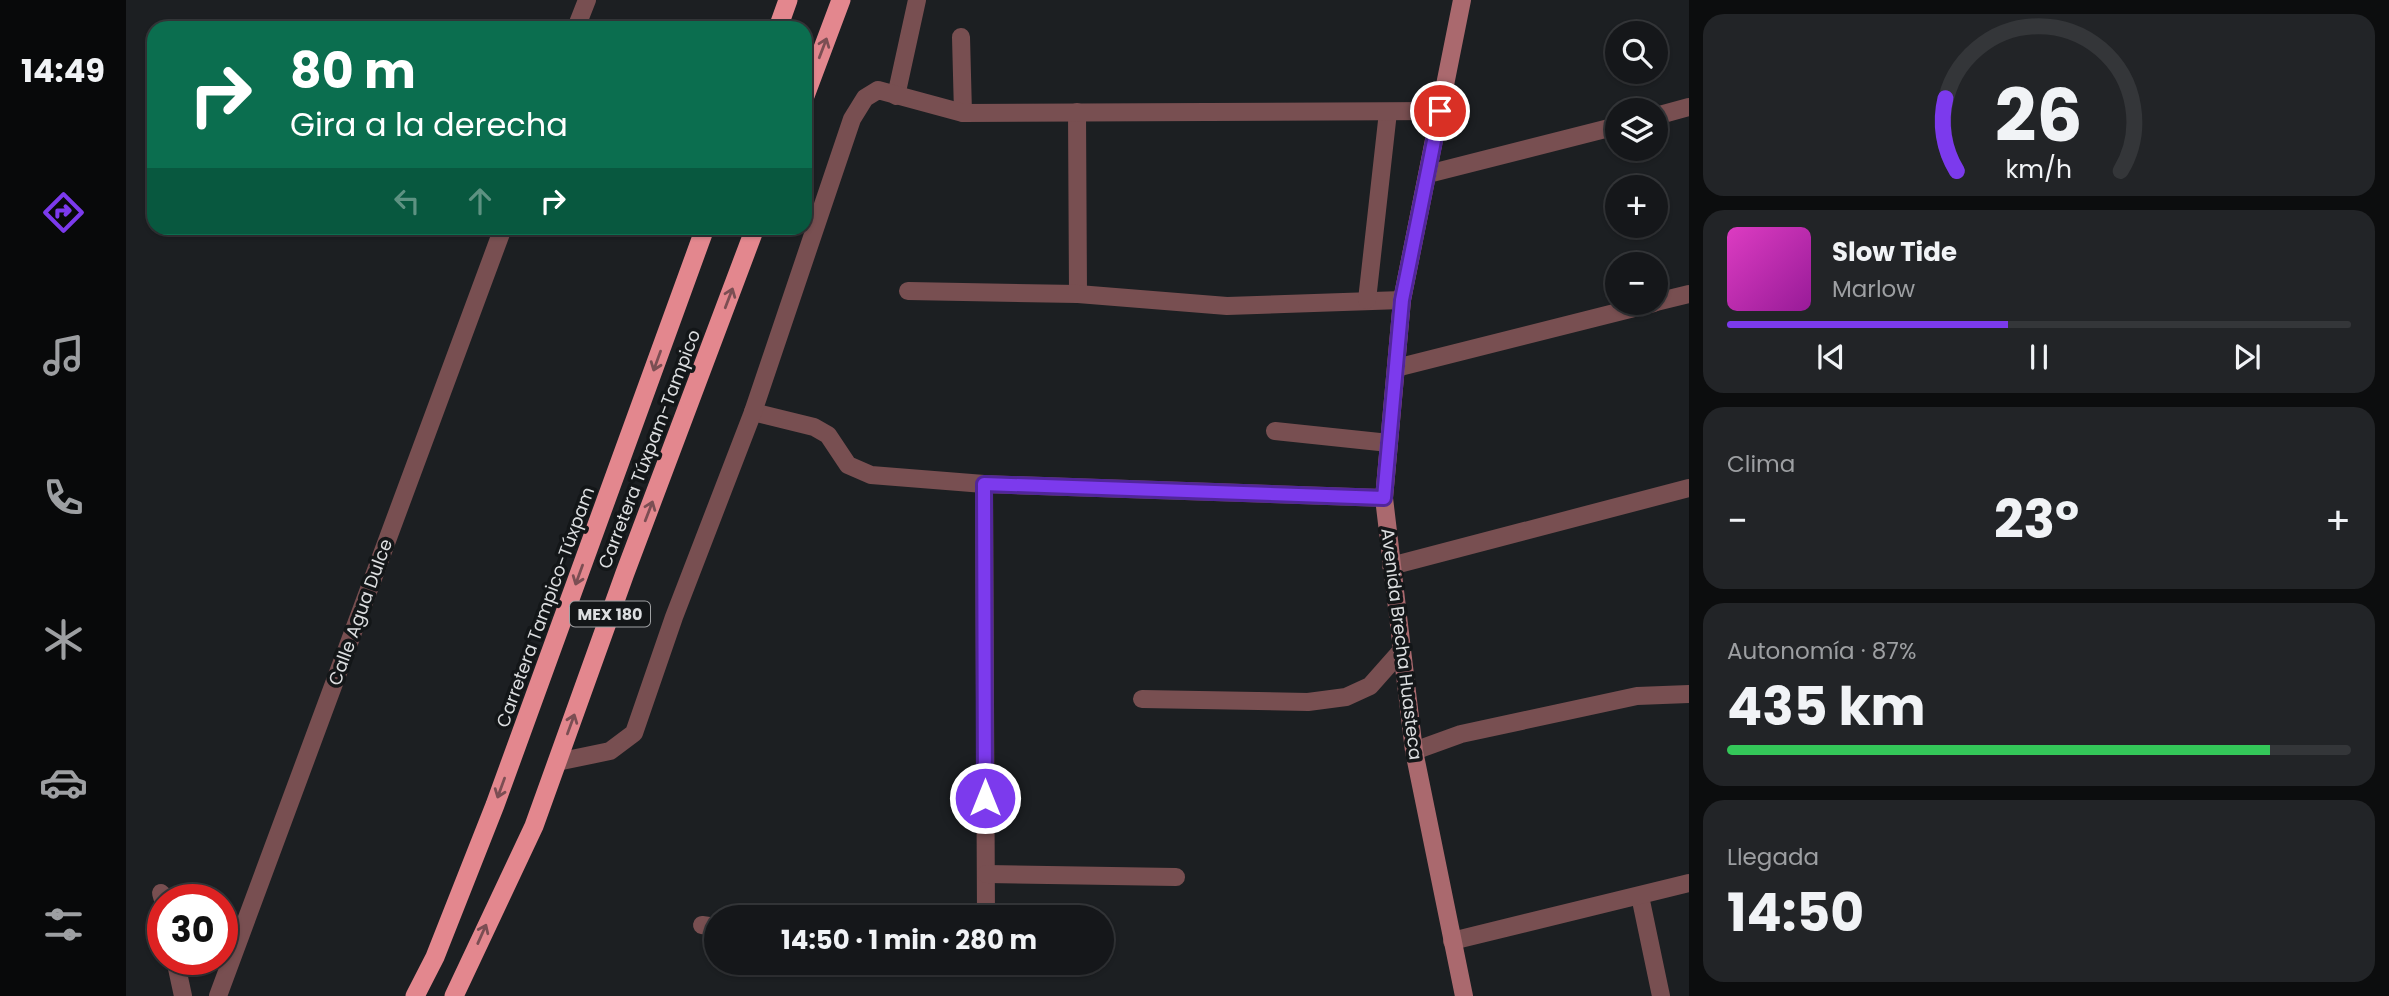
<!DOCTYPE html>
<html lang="es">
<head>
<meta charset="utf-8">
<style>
  :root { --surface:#15171a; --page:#222427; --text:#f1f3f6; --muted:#9d9fa2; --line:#343639; --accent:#7c3aed }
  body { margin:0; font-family:Poppins,sans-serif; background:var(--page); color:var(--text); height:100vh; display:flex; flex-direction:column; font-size:26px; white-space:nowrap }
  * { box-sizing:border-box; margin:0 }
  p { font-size:23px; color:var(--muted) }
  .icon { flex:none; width:38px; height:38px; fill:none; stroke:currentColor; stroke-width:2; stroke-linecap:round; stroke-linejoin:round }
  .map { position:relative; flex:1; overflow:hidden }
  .sheet { display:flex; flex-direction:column; gap:14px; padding:14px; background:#0c0d0e; width:700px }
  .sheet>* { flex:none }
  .hud { position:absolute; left:21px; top:21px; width:665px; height:214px; border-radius:21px; box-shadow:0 2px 5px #0004,0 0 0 2px var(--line); background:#0b6e4f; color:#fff; overflow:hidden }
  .fabs { position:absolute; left:1479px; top:21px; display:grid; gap:14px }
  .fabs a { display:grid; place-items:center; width:63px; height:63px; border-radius:50%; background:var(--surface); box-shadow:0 2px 5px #0004,0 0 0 2px var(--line); font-size:35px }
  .speed { position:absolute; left:21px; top:884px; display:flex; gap:14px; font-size:35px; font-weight:700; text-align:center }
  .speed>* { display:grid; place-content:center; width:91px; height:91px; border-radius:50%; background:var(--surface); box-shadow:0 2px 5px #0004,0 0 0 2px var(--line); line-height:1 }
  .speed .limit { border:10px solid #d22; background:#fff; color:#111 }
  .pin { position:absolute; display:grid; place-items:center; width:60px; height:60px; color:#fff; margin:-30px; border:4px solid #fff; border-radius:50%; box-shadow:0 2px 7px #0007 }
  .me { position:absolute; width:77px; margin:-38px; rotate:0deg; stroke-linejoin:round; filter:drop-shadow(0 0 5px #0008) }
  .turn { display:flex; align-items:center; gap:24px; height:147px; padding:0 28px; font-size:32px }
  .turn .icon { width:91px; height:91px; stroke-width:2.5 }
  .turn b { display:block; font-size:49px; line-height:60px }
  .lanes { display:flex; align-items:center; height:66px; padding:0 28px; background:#0003; justify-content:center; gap:35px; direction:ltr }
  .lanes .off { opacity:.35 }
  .big { font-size:52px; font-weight:700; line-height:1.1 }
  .sheet .card { flex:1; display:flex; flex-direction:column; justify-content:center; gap:10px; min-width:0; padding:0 24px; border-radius:21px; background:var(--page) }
  .sheet .dial { align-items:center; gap:0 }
  .dial svg { height:182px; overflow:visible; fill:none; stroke:var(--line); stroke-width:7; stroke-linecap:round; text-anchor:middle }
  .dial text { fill:var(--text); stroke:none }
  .song { display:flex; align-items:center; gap:21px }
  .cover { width:84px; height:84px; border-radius:10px; background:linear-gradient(135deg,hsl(310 70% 55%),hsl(300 70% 35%)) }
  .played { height:7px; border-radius:4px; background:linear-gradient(90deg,var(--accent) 45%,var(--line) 45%) }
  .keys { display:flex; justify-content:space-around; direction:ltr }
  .heat { display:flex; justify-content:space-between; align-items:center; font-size:38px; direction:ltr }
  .charge { height:10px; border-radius:5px; background:linear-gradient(90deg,#34c759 87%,var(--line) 0) }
  .trip { position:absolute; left:578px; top:905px; width:410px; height:70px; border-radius:35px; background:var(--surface); box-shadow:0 2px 5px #0004,0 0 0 2px var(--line); font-weight:700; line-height:70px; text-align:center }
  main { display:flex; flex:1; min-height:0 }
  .tabs { display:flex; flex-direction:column; width:126px; justify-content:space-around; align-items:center; background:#08090a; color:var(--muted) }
  .tabs .icon { width:49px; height:49px }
  .tabs .selected { color:var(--accent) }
  .tabs b { font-size:32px; color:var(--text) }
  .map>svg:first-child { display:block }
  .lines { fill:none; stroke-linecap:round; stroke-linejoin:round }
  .minor { stroke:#784f51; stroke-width:18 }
  .secondary { stroke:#aa696e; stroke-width:18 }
  .trunk { stroke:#e3878e; stroke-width:19 }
  .oneway { stroke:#7b4e53 }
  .route-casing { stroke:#51269a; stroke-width:18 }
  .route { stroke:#7c3aed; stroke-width:12 }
  .labels { text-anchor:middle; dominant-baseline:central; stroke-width:7; stroke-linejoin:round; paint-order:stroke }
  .shield { fill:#131618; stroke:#a0a2a4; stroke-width:2 }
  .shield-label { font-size:16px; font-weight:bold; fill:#dcdee0 }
  .street-label { font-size:18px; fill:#dcdee0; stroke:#131618 }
</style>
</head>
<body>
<main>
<nav class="tabs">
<b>14:49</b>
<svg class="icon selected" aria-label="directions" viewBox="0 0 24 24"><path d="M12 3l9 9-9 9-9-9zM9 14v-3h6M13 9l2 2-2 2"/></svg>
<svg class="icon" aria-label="music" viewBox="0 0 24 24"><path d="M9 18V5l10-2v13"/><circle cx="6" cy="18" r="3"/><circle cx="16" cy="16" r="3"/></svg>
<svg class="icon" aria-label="phone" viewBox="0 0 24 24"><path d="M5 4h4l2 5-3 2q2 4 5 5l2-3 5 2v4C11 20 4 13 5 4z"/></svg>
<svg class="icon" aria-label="climate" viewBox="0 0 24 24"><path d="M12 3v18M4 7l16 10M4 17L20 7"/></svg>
<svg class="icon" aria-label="car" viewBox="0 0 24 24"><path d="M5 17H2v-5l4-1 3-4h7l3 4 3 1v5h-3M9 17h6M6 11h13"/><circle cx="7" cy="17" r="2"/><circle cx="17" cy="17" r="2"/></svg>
<svg class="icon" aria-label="filters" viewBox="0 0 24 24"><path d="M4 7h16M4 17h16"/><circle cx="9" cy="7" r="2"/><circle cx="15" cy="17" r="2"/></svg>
</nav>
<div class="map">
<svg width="1563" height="996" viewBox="0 0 1563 996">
  <rect width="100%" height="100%" fill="#1c1f22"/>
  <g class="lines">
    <g class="minor">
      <polyline points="450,28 461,0"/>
      <polyline points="835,37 837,113"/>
      <polyline points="770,96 791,0"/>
      <polyline points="951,112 952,294"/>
      <polyline points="1530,116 1563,107"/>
      <polyline points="1302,174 1491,126"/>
      <polyline points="782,291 952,294 1101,306 1276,300"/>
      <polyline points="1241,300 1262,112"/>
      <polyline points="1530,302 1563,294"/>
      <polyline points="1270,368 1528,303"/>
      <polyline points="627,412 688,427 702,435 722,465 745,475 858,484 1258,498"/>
      <polyline points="1149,431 1263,443"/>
      <polyline points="858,484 860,917"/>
      <polyline points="1265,566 1563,488"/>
      <polyline points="1016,699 1182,702 1220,697 1244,686 1275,651"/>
      <polyline points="1288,751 1335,734 1511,696 1563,694"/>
      <polyline points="431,762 484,751 508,733 548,617 627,412 726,119 739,98 752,90 837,113 1314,111"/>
      <polyline points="860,874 1050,877"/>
      <polyline points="35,893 37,900"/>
      <polyline points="1514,896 1535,996"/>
      <polyline points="576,925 590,927"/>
      <polyline points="1326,941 1563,883"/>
      <polyline points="49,959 57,996"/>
      <polyline points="92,996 377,228"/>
    </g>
    <polyline class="secondary" points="1336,0 1276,300 1258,498 1288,751 1338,996"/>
    <g class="trunk">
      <polyline points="652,28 662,0"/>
      <polyline points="679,96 715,0"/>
      <polyline points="289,996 309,957 369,805 579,228"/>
      <polyline points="328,996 408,826 499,573 629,228"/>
    </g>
  </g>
  <defs><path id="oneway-shaft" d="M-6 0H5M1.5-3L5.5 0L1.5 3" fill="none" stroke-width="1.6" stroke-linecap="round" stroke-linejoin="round" transform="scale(1.75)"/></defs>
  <g class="oneway">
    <use href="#oneway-shaft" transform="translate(697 48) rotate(-69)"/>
    <use href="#oneway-shaft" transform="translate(603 298) rotate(-69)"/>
    <use href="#oneway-shaft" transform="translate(531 361) rotate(110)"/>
    <use href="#oneway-shaft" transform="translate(523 511) rotate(-69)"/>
    <use href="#oneway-shaft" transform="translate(453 575) rotate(110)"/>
    <use href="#oneway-shaft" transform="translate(445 724) rotate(-70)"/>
    <use href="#oneway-shaft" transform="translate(375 788) rotate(110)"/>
    <use href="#oneway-shaft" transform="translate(356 934) rotate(-66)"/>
  </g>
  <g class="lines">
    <defs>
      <polyline id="route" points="859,798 858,484 1258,498 1276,300 1314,111"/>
    </defs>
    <use href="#route" class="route-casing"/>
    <use href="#route" class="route"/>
  </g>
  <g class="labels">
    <rect class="shield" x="444" y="601.5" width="80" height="25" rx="5"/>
    <g class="shield-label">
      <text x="484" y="614">MEX 180</text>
    </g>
    <g class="street-label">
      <text transform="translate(523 449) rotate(-69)">Carretera Túxpam-Tampico</text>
      <text transform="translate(419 607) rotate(-70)">Carretera Tampico-Túxpam</text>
      <text transform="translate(234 612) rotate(-70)">Calle Agua Dulce</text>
      <text transform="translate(1276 644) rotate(83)">Avenida Brecha Huasteca</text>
    </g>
  </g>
</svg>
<div class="fabs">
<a><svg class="icon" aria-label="search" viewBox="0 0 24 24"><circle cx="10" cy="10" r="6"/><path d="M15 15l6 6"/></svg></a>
<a><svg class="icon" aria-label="layers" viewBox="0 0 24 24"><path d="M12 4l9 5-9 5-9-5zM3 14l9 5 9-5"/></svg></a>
<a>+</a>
<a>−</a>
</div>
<div class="speed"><div class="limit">30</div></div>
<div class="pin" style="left:1314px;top:111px;background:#d93025"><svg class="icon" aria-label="arrive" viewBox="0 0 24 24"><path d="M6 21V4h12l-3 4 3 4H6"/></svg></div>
<svg class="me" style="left:859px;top:798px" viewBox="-20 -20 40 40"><circle r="17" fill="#7c3aed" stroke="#fff" stroke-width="3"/><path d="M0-11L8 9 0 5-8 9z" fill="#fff"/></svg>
<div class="trip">14:50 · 1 min · 280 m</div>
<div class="hud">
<div class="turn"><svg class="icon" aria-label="right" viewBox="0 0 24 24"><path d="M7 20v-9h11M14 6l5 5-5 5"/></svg><div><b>80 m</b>Gira a la derecha</div></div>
<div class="lanes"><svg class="icon off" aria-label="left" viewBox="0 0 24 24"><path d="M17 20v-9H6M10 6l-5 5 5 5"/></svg><svg class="icon off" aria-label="ahead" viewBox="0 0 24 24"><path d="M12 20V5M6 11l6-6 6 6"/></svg><svg class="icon" aria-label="right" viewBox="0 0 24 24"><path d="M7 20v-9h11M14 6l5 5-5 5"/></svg></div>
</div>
</div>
<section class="sheet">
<div class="card dial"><svg viewBox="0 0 100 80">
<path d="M14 69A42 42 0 1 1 86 69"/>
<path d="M14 69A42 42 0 0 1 9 37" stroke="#7c3aed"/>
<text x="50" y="56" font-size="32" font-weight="700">26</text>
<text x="50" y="72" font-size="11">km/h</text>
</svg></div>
<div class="card">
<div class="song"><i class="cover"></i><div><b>Slow Tide</b><p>Marlow</p></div></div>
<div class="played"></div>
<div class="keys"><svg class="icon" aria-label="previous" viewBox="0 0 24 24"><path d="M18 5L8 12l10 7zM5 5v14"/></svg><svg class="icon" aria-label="pause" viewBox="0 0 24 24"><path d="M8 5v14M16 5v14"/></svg><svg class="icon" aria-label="next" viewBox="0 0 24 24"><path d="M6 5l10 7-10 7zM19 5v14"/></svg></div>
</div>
<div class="card"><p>Clima</p>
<div class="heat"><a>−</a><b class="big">23°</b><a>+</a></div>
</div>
<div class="card"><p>Autonomía · 87%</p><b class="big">435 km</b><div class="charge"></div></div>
<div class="card"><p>Llegada</p><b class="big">14:50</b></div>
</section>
</main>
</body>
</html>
